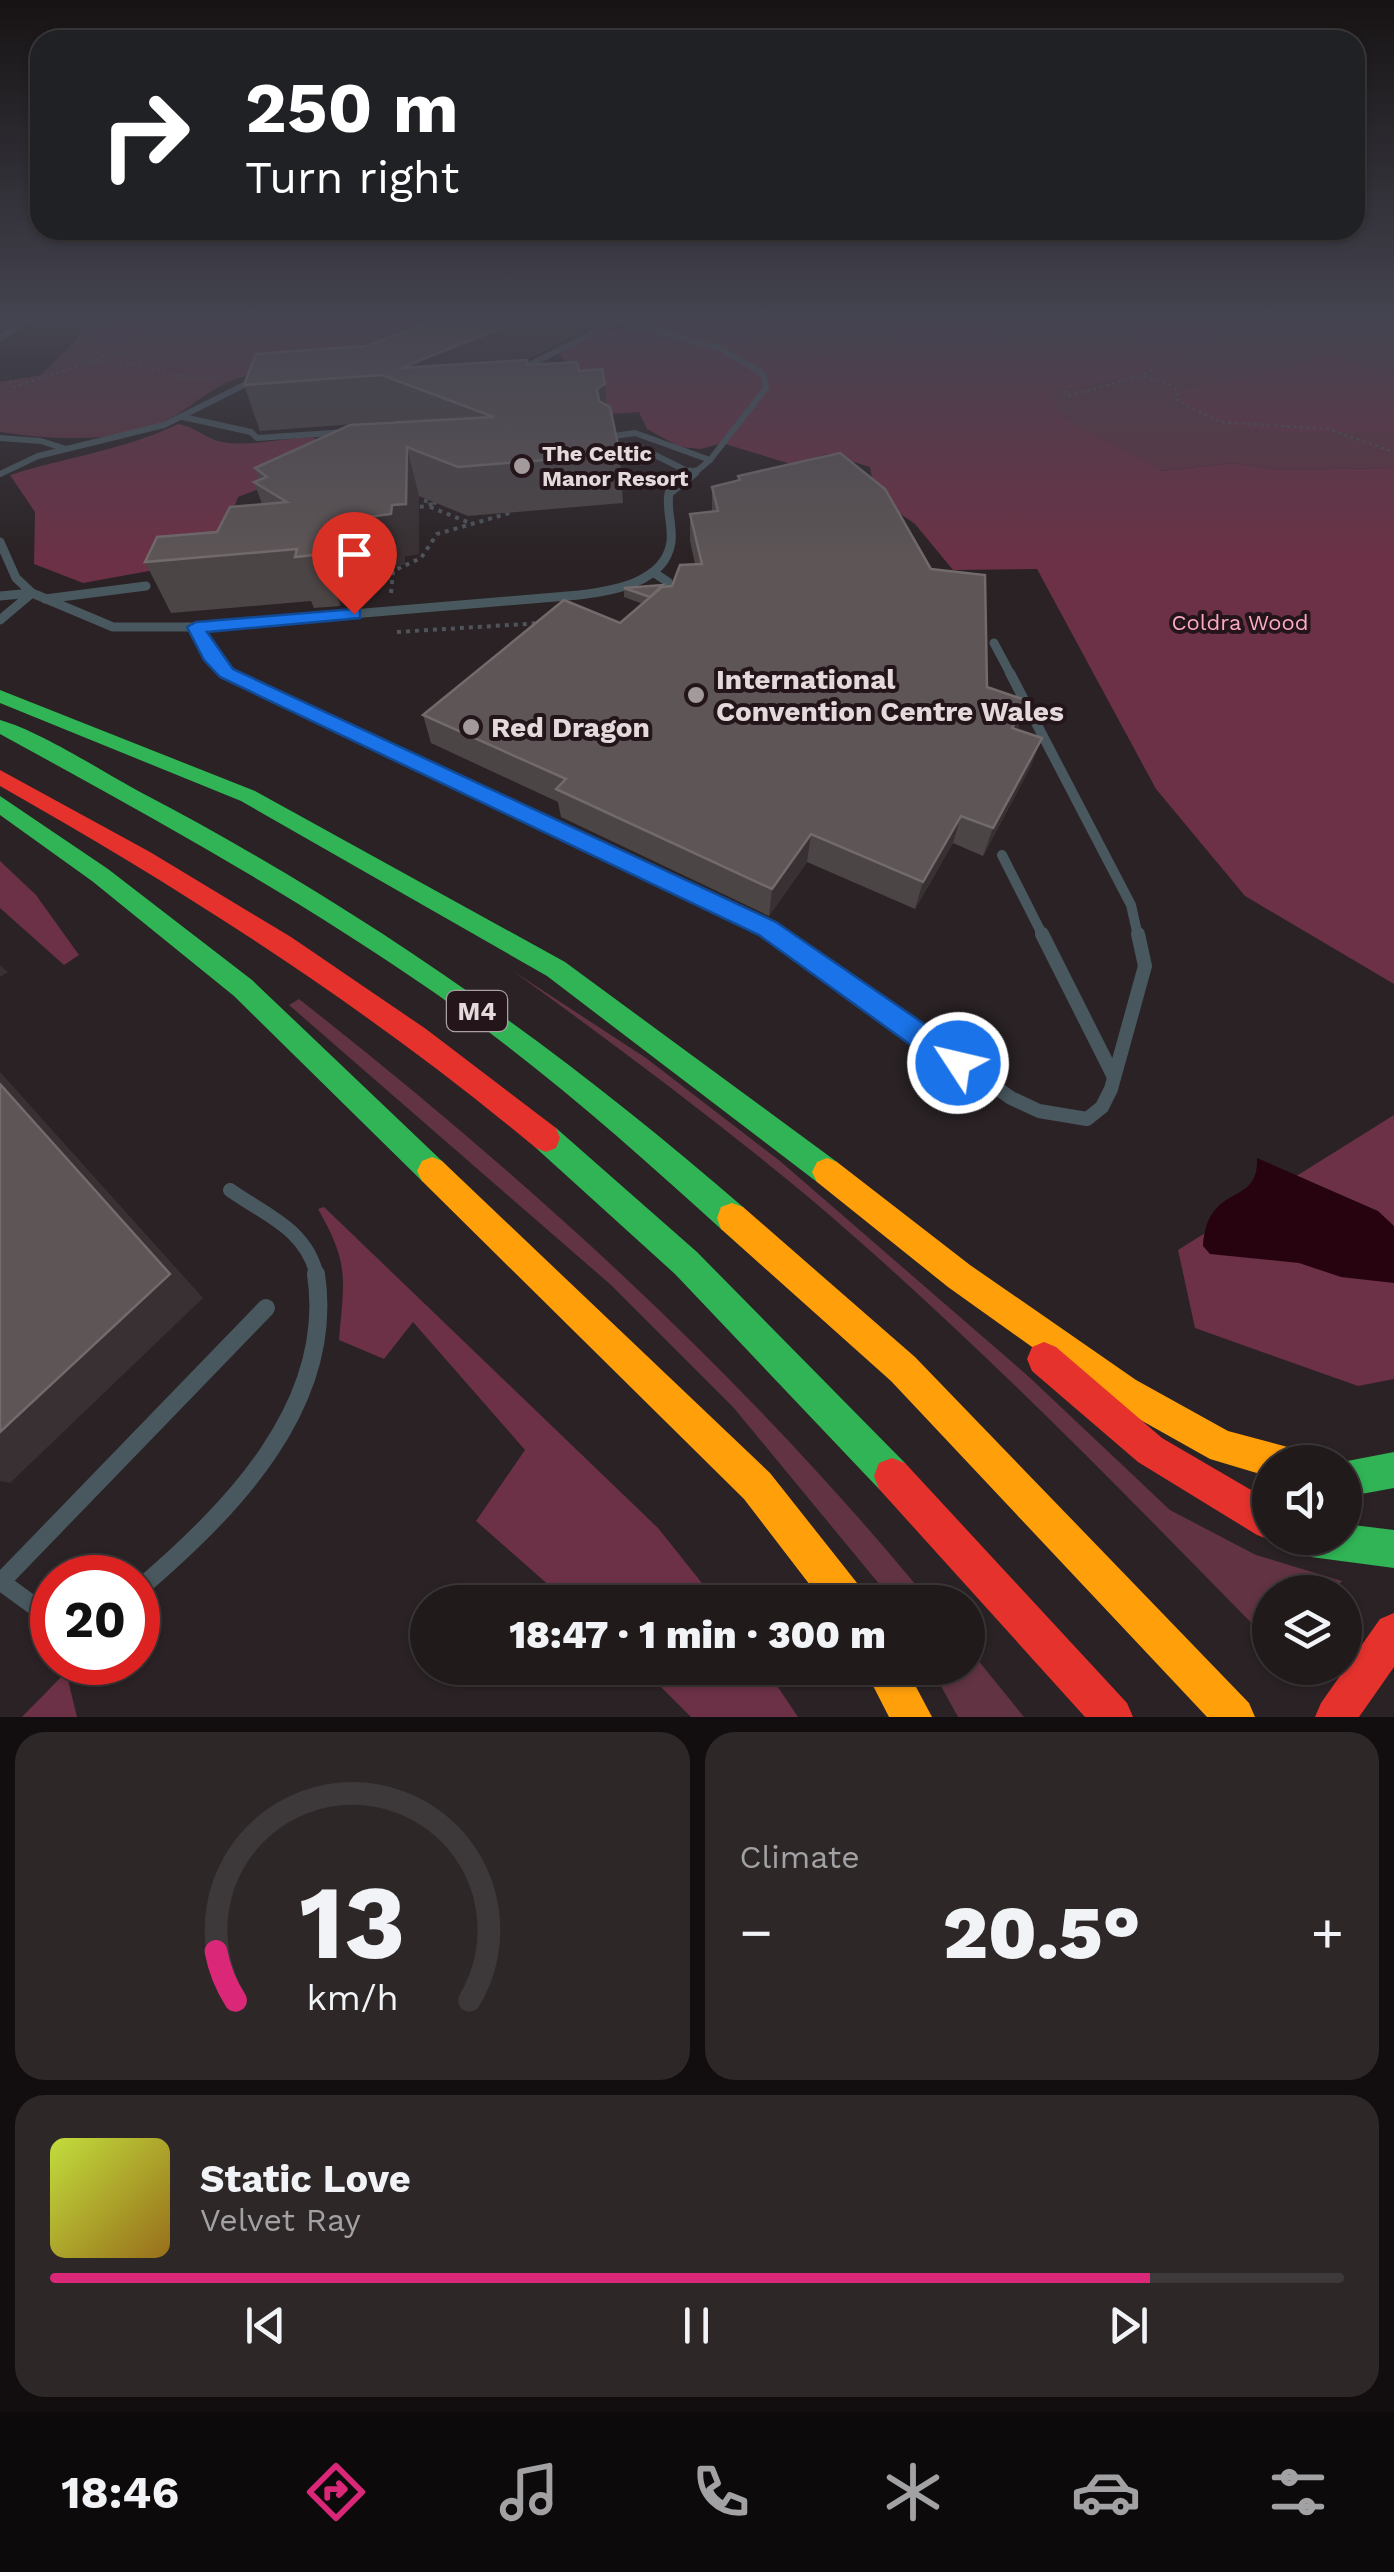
<!DOCTYPE html>
<html lang="en">
<head>
<meta charset="utf-8">
<style>
  :root { --surface:#201a1b; --page:#2d2728; --text:#f1f3f6; --muted:#a2a1a3; --line:#3d383a; --accent:#db2777 }
  body { margin:0; font-family:"Work Sans",sans-serif; background:var(--page); color:var(--text); height:100vh; display:flex; flex-direction:column; font-size:38px; white-space:nowrap }
  * { box-sizing:border-box; margin:0 }
  p { font-size:32px; color:var(--muted) }
  .icon { flex:none; width:55px; height:55px; fill:none; stroke:currentColor; stroke-width:2; stroke-linecap:round; stroke-linejoin:round }
  .map { position:relative; height:1717px; overflow:hidden }
  .drawer { display:flex; flex-direction:column; gap:15px; padding:15px; background:#120e0f; flex:1 }
  .drawer>* { flex:none }
  .hud { position:absolute; left:30px; top:30px; width:1335px; height:210px; border-radius:30px; box-shadow:0 2px 8px #0004,0 0 0 2px var(--line); background:#202124; color:#fff; overflow:hidden }
  .controls { position:absolute; left:1252px; top:1445px; display:grid; gap:20px }
  .controls a { display:grid; place-items:center; width:110px; height:110px; border-radius:50%; background:var(--surface); box-shadow:0 2px 8px #0004,0 0 0 2px var(--line); font-size:50px }
  .speed { position:absolute; left:30px; top:1555px; display:flex; gap:20px; font-size:50px; font-weight:700; text-align:center }
  .speed>* { display:grid; place-content:center; width:130px; height:130px; border-radius:50%; background:var(--surface); box-shadow:0 2px 8px #0004,0 0 0 2px var(--line); line-height:1 }
  .speed .limit { border:15px solid #d22; background:#fff; color:#111 }
  .pin { position:absolute; display:grid; place-items:center; width:85px; height:85px; color:#fff; margin:-102px -42px; border-radius:50% 50% 50% 0; rotate:-45deg; box-shadow:0 0 10px #0007 }
  .pin .icon { rotate:45deg }
  .me { position:absolute; width:110px; margin:-55px; rotate:305deg; stroke-linejoin:round; filter:drop-shadow(0 0 8px #0008) }
  .turn { display:flex; align-items:center; gap:35px; height:210px; padding:0 50px; font-size:45px }
  .turn .icon { width:130px; height:130px; stroke-width:2.5 }
  .turn b { display:block; font-size:70px; line-height:85px }
  .big { font-size:75px; font-weight:800; line-height:1.1 }
  .drawer .tile { flex:1; display:flex; flex-direction:column; justify-content:center; gap:15px; min-width:0; padding:0 35px; border-radius:30px; background:var(--page) }
  .drawer .dial { align-items:center; gap:0 }
  .dial svg { height:260px; overflow:visible; fill:none; stroke:var(--line); stroke-width:7; stroke-linecap:round; text-anchor:middle }
  .dial text { fill:var(--text); stroke:none }
  .song { display:flex; align-items:center; gap:30px }
  .cover { width:120px; height:120px; border-radius:15px; background:linear-gradient(135deg,hsl(70 70% 55%),hsl(40 70% 35%)) }
  .played { height:10px; border-radius:5px; background:linear-gradient(90deg,var(--accent) 85%,var(--line) 85%) }
  .keys { display:flex; justify-content:space-around; direction:ltr }
  .heat { display:flex; justify-content:space-between; align-items:center; font-size:55px; direction:ltr }
  .drawer .tiles { flex:1; display:grid; gap:15px; grid-template-columns:1fr 1fr }
  .tile:last-child { grid-column:span 2 }
  .trip { position:absolute; left:410px; top:1585px; width:575px; height:100px; border-radius:50px; background:var(--surface); box-shadow:0 2px 8px #0004,0 0 0 2px var(--line); font-weight:800; line-height:100px; text-align:center }
  .dock { display:flex; height:160px; justify-content:space-around; align-items:center; background:#0d0a0b; color:var(--muted) }
  .dock .icon { width:70px; height:70px }
  .dock .selected { color:var(--accent) }
  .dock b { font-size:45px; color:var(--text) }
  .map>svg:first-child { display:block }
  .green { fill:#613343 }
  .forest { fill:#6c3146 }
  .water { fill:#270310 }
  .lines { fill:none; stroke-linecap:round; stroke-linejoin:round }
  .path-far1 { stroke:#4e545a; stroke-width:2.5; stroke-dasharray:2.5 4; stroke-linecap:butt }
  .path { stroke:#4e545a; stroke-width:4; stroke-dasharray:4 5; stroke-linecap:butt }
  .lane-far4 { stroke:#49585e; stroke-width:6 }
  .lane-far3 { stroke:#49585e; stroke-width:9 }
  .lane-far2 { stroke:#49585e; stroke-width:10 }
  .lane-far1 { stroke:#49585e; stroke-width:14 }
  .lane { stroke:#49585e; stroke-width:18 }
  .fast { fill:#30b455; fill-rule:evenodd }
  .slow { fill:#ff9f0a; fill-rule:evenodd }
  .jam { fill:#e5322d; fill-rule:evenodd }
  .wall { fill:#4c4546 }
  .shaded-wall { fill:#383032 }
  .building { fill:#5d5556; stroke:#726a6b; stroke-width:2.5 }
  .route { fill:#1a73e8; stroke:#114b97; stroke-width:2.5 }
  .poi-dot { fill:#a39a9c; stroke:#24151a; stroke-width:4 }
  .labels { text-anchor:middle; dominant-baseline:central; stroke-width:8; stroke-linejoin:round; paint-order:stroke }
  .far-poi-label { font-size:22px; font-weight:bold; fill:#e4dadc; stroke:#24151a; text-anchor:start }
  .far-park-label { font-size:22px; fill:#fdaac3; stroke:#24151a }
  .shield { fill:#24151a; stroke:#aa9fa2; stroke-width:2.5 }
  .shield-label { font-size:25px; font-weight:bold; fill:#e4dadc }
  .poi-label { font-size:28px; font-weight:bold; fill:#e4dadc; stroke:#24151a; text-anchor:start }
</style>
</head>
<body>
<div class="map">
<svg width="1394" height="1717" viewBox="0 0 1394 1717">
  <rect width="100%" height="100%" fill="#2a2224"/>
  <g class="green">
    <path d="M118,319H454L236,379C212,388 197,402 176,415C131,445 50,440 0,432V382L41,375L84,333Z"/>
    <polygon points="611,319 932,319 822,357 739,333 702,342"/>
    <polygon points="990,319 1180,319 1074,350 987,329"/>
    <polygon points="1222,319 1394,319 1394,468 1276,470 1234,463 1160,471 1061,415 1048,391 1133,376 1237,320"/>
    <path d="M513,971L646,1058L780,1161L1028,1376L1170,1510L1256,1555L1342,1581L1331,1592H1270V1642C1122,1491 974,1338 813,1201C716,1120 615,1045 513,971Z"/>
    <path d="M299,999C528,1179 745,1376 930,1602H894L733,1407L611,1285L289,1005Z"/>
    <polygon points="968,1648 1024,1717 958,1717 931,1668 968,1668"/>
  </g>
  <g class="forest">
    <polygon points="126,319 168,319 174,325 91,356 85,350 93,333"/>
    <polygon points="932,319 990,319 988,329 1074,350 1180,319 1237,320 1232,334 1133,376 1049,392 1061,415 1161,471 1234,463 1276,470 1394,468 1394,984 1245,896 1156,789 1037,569 953,570 915,524 875,496 870,467 828,454 794,465 722,443 701,449 680,447 647,429 639,412 609,414 553,369 567,362 559,355 561,349 606,330 626,328 702,342 738,333 822,357"/>
    <path d="M1326,352L1394,380V433C1326,429 1233,444 1177,401L1178,391L1291,367Z"/>
    <path d="M178,424C196,427 204,438 222,442C251,447 282,438 312,437L319,441L285,479L238,497L215,559L83,583L34,564L35,512L10,475C67,457 124,450 178,424Z"/>
    <polygon points="0,861 36,895 79,955 64,965 0,908"/>
    <polygon points="1394,1115 1394,1379 1358,1386 1195,1328 1178,1250"/>
    <path d="M324,1207L658,1528L717,1602H568L476,1521L525,1450L413,1322L384,1359L339,1340C344,1278 350,1265 318,1209Z"/>
    <polygon points="642,1668 765,1668 798,1717 691,1717"/>
    <polygon points="66,1672 77,1717 22,1717"/>
  </g>
  <path class="water" d="M1257,1158L1378,1211L1394,1226V1283L1341,1277L1299,1263L1210,1254L1203,1246C1208,1180 1259,1209 1257,1158Z"/>
  <g class="lines">
    <g class="path-far1">
      <polyline points="114,319 79,334 73,353 78,360 93,361 182,329 255,319"/>
      <polyline points="1238,319 1232,334 1139,376 1168,383 1178,391 1177,401 1220,422 1328,429 1394,452"/>
      <polyline points="10,381 14,387 93,361 141,364 175,376 218,377"/>
      <polyline points="1064,391 1069,396 1139,376"/>
    </g>
    <g class="path">
      <polyline points="415,499 437,503 416,508"/>
      <polyline points="430,507 470,523"/>
      <polyline points="391,593 393,571 421,558 437,534 513,512"/>
      <polyline points="397,632 541,623"/>
    </g>
    <g class="lane-far4">
      <polyline points="611,319 720,348 763,374 766,388 710,460 692,475"/>
      <polyline points="0,338 29,319"/>
      <polyline points="529,365 618,321"/>
      <polyline points="183,417 251,432 257,438 347,432"/>
      <polyline points="607,437 635,433 710,460"/>
      <polyline points="0,438 41,441 66,449"/>
      <polyline points="609,447 641,448 693,474"/>
      <polyline points="0,474 38,456 164,425 260,377"/>
    </g>
    <g class="lane-far3">
      <polyline points="690,472 693,474"/>
      <path d="M0,542L16,578L32,593L113,627H196L579,595C612,591 665,583 671,542C673,525 666,510 669,493L695,472"/>
      <polyline points="653,572 668,582 673,598"/>
      <polyline points="0,596 32,593"/>
      <polyline points="45,599 146,586"/>
      <polyline points="0,620 32,593"/>
      <polyline points="196,627 213,660 234,675"/>
      <polyline points="994,643 1011,675"/>
    </g>
    <g class="lane-far2">
      <polyline points="231,673 780,936"/>
      <polyline points="1010,673 1131,905 1138,936"/>
      <polyline points="1002,855 1043,936"/>
    </g>
    <g class="lane-far1">
      <polyline points="777,934 1011,1098 1039,1111 1087,1119 1102,1107 1111,1089 1145,966 1138,934"/>
      <polyline points="1042,934 1114,1077"/>
      <path d="M230,1190C265,1215 307,1229 317,1276"/>
    </g>
    <g class="lane">
      <polyline points="0,1581 52,1619"/>
      <polyline points="1,1582 266,1308"/>
      <path d="M138,1590C229,1512 336,1406 316,1274"/>
    </g>
    <g class="fast">
      <polygon points="0,690 255,791 565,962 837,1162 842,1172 837,1182 827,1186 817,1182 547,976 241,801 0,703"/>
      <path d="M0,720C40,731 103,772 142,793C360,907 558,1046 743,1207L747,1218L743,1229L732,1233L721,1229C630,1146 537,1064 435,993C297,897 148,815 0,734Z"/>
      <polygon points="0,796 108,869 252,980 442,1161 447,1171 442,1181 432,1185 422,1181 234,996 92,881 0,815"/>
      <polygon points="546,1124 556,1128 697,1252 905,1463 910,1476 905,1489 892,1494 879,1489 675,1274 536,1148 532,1138 536,1128"/>
      <polygon points="1394,1452 1394,1488 1345,1497 1345,1462 1342,1462"/>
      <polygon points="1345,1524 1394,1530 1394,1568 1311,1557 1298,1551 1292,1538 1345,1538"/>
    </g>
    <g class="slow">
      <polygon points="432,1157 442,1161 770,1473 861,1588 866,1602 823,1602 744,1499 422,1181 417,1171 422,1161"/>
      <polygon points="827,1158 837,1162 970,1265 1136,1380 1228,1431 1295,1449 1300,1462 1270,1462 1270,1477 1210,1459 1112,1404 948,1287 817,1182 812,1172 817,1162"/>
      <polygon points="732,1203 743,1207 915,1357 1249,1703 1255,1717 1207,1717 891,1381 721,1229 717,1218 721,1207"/>
      <polygon points="864,1668 906,1668 932,1717 889,1717"/>
    </g>
    <g class="jam">
      <path d="M0,770L150,852L291,937L426,1029L556,1128L560,1138L556,1148L546,1152L536,1148C369,1009 189,893 0,786Z"/>
      <polygon points="1044,1342 1056,1347 1162,1438 1270,1501 1270,1538 1277,1538 1270,1540 1257,1535 1138,1462 1032,1371 1027,1359 1032,1347"/>
      <polygon points="892,1458 905,1463 1127,1703 1133,1717 1085,1717 879,1489 874,1476 879,1463"/>
      <polygon points="1394,1613 1394,1667 1359,1717 1315,1717 1321,1703 1380,1619"/>
    </g>
  </g>
  <g class="wall">
    <polygon points="583,331 525,360 528,365 579,371 607,405 620,454 623,503 468,516 419,496 419,554 405,556 405,564 363,571 359,595 342,597 340,606 314,608 311,601 171,613 145,562 217,532 262,504 254,482 259,480 255,468 397,422 394,421 260,431 244,385"/>
    <polygon points="738,476 987,687 1018,730 1031,766 983,856 953,843 915,909 807,862 769,916 561,817 558,802 431,743 423,715 620,623 643,604 624,597 624,588 672,586 695,564 690,541 690,514 712,512 712,487 738,481"/>
  </g>
  <g class="shaded-wall">
    <polygon points="518,319 582,319 583,331 526,359 522,366 401,368"/>
    <polygon points="605,384 608,430 600,435 597,389"/>
    <polygon points="407,447 419,496 419,554 405,556 405,564 363,571 359,595 342,597 340,606 323,554 325,546 347,520 392,505"/>
    <polygon points="1028,701 1018,729 1002,755 1012,728"/>
    <polygon points="1042,738 1031,766 983,856 993,828"/>
    <polygon points="961,816 953,843 915,909 923,882"/>
    <polygon points="811,834 807,862 769,916 772,889"/>
    <polygon points="0,965 8,972 0,977"/>
    <polygon points="0,1072 203,1298 10,1483 0,1481"/>
  </g>
  <g class="building">
    <polygon points="439,319 518,319 516,322 401,368 527,360 527,365 577,362 579,371 602,369 605,384 597,389 599,401 610,407 620,454 458,467 407,447 406,504 392,505 391,514 347,520 342,544 325,546 323,554 295,557 297,549 145,562 157,537 217,532 230,507 287,502 254,482 267,477 255,468 350,425 494,417 382,375 244,385 256,354 365,346"/>
    <polygon points="840,453 885,489 931,569 985,575 987,687 1028,701 1012,728 1042,738 993,828 961,816 923,882 811,834 772,889 556,789 566,779 423,715 564,600 620,623 662,587 672,586 680,565 702,564 690,514 718,511 712,487 740,480 738,476"/>
    <polygon points="663,585 650,597 624,588"/>
    <polygon points="0,1084 170,1274 0,1432"/>
  </g>
  <linearGradient id="sky" x2="0" y2="1"><stop stop-color="#171314"/><stop offset="0.57" stop-color="#444450"/><stop offset="1" stop-color="#444450" stop-opacity="0"/></linearGradient>
  <rect width="1394" height="560" fill="url(#sky)"/>
  <polygon class="route" points="354,609 360,610 360,618 207,632 233,669 776,922 968,1054 972,1063 968,1072 958,1075 948,1072 759,935 220,677 204,660 187,627 196,622"/>
  <g class="poi-dot">
    <circle cx="522" cy="466" r="10"/>
    <circle cx="696" cy="695" r="10"/>
    <circle cx="471" cy="727" r="10"/>
  </g>
  <g class="labels">
    <g class="far-poi-label">
      <text x="542" y="453">The Celtic<tspan x="542" dy="25">Manor Resort</tspan></text>
    </g>
    <g class="far-park-label">
      <text x="1240" y="622">Coldra Wood</text>
    </g>
    <rect class="shield" x="447" y="991" width="60" height="40" rx="8"/>
    <g class="shield-label">
      <text x="477" y="1011">M4</text>
    </g>
    <g class="poi-label">
      <text x="716" y="679">International<tspan x="716" dy="32">Convention Centre Wales</tspan></text>
      <text x="491" y="727">Red Dragon</text>
    </g>
  </g>
</svg>
<div class="controls">
<a><svg class="icon" aria-label="sound" viewBox="0 0 24 24"><path d="M4 9h4l5-4v14l-5-4H4zM17 9q2 3 0 6"/></svg></a>
<a><svg class="icon" aria-label="layers" viewBox="0 0 24 24"><path d="M12 4l9 5-9 5-9-5zM3 14l9 5 9-5"/></svg></a>
</div>
<div class="speed"><div class="limit">20</div></div>
<div class="pin" style="left:354px;top:614px;background:#d93025"><svg class="icon" aria-label="arrive" viewBox="0 0 24 24"><path d="M6 21V4h12l-3 4 3 4H6"/></svg></div>
<svg class="me" style="left:958px;top:1063px" viewBox="-20 -20 40 40"><circle r="17" fill="#1a73e8" stroke="#fff" stroke-width="3"/><path d="M0-11L8 9 0 5-8 9z" fill="#fff"/></svg>
<div class="trip">18:47 · 1 min · 300 m</div>
<div class="hud">
<div class="turn"><svg class="icon" aria-label="right" viewBox="0 0 24 24"><path d="M7 20v-9h11M14 6l5 5-5 5"/></svg><div><b>250 m</b>Turn right</div></div>
</div>
</div>
<section class="drawer">
<div class="tiles">
<div class="tile dial"><svg viewBox="0 0 100 80">
<path d="M14 69A42 42 0 1 1 86 69"/>
<path d="M14 69A42 42 0 0 1 8 54" stroke="#db2777"/>
<text x="50" y="56" font-size="32" font-weight="700">13</text>
<text x="50" y="72" font-size="11">km/h</text>
</svg></div>
<div class="tile"><p>Climate</p>
<div class="heat"><a>−</a><b class="big">20.5°</b><a>+</a></div>
</div>
<div class="tile">
<div class="song"><i class="cover"></i><div><b>Static Love</b><p>Velvet Ray</p></div></div>
<div class="played"></div>
<div class="keys"><svg class="icon" aria-label="previous" viewBox="0 0 24 24"><path d="M18 5L8 12l10 7zM5 5v14"/></svg><svg class="icon" aria-label="pause" viewBox="0 0 24 24"><path d="M8 5v14M16 5v14"/></svg><svg class="icon" aria-label="next" viewBox="0 0 24 24"><path d="M6 5l10 7-10 7zM19 5v14"/></svg></div>
</div>
</div>
</section>
<nav class="dock">
<b>18:46</b>
<svg class="icon selected" aria-label="directions" viewBox="0 0 24 24"><path d="M12 3l9 9-9 9-9-9zM9 14v-3h6M13 9l2 2-2 2"/></svg>
<svg class="icon" aria-label="music" viewBox="0 0 24 24"><path d="M9 18V5l10-2v13"/><circle cx="6" cy="18" r="3"/><circle cx="16" cy="16" r="3"/></svg>
<svg class="icon" aria-label="phone" viewBox="0 0 24 24"><path d="M5 4h4l2 5-3 2q2 4 5 5l2-3 5 2v4C11 20 4 13 5 4z"/></svg>
<svg class="icon" aria-label="climate" viewBox="0 0 24 24"><path d="M12 3v18M4 7l16 10M4 17L20 7"/></svg>
<svg class="icon" aria-label="car" viewBox="0 0 24 24"><path d="M5 17H2v-5l4-1 3-4h7l3 4 3 1v5h-3M9 17h6M6 11h13"/><circle cx="7" cy="17" r="2"/><circle cx="17" cy="17" r="2"/></svg>
<svg class="icon" aria-label="filters" viewBox="0 0 24 24"><path d="M4 7h16M4 17h16"/><circle cx="9" cy="7" r="2"/><circle cx="15" cy="17" r="2"/></svg>
</nav>
</body>
</html>
